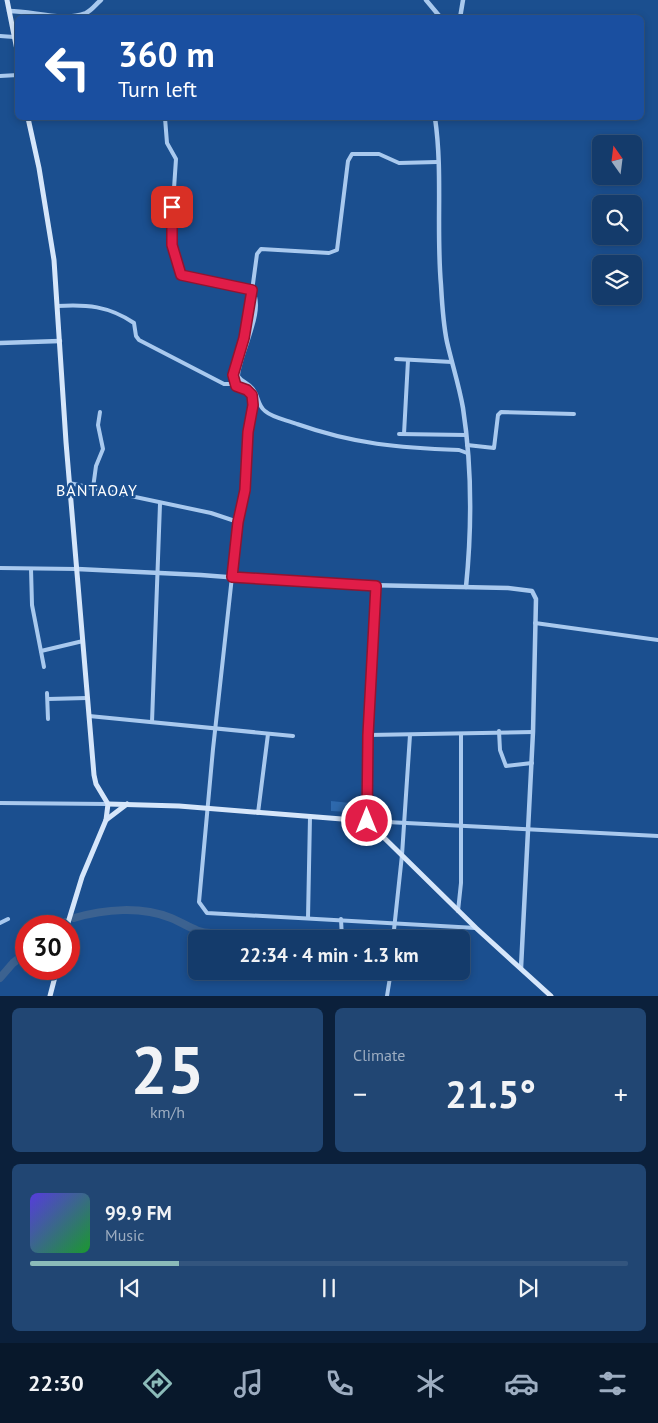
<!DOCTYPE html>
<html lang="en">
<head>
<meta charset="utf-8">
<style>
  :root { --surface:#143b6b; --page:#214673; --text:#f1f3f6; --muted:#9dadc1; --line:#33557e; --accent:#8bbbb9 }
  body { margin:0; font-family:"PT Sans",sans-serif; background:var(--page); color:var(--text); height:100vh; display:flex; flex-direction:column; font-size:19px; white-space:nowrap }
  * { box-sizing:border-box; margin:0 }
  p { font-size:16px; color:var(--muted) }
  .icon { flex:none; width:28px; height:28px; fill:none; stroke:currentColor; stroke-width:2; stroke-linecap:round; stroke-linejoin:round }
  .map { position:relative; height:996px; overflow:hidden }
  .drawer { display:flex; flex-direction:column; gap:12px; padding:12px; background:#0b203b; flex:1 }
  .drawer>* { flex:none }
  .hud { position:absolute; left:15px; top:15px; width:629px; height:105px; border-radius:8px; box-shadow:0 2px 8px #0003,0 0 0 1px var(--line); background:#1a4fa0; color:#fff; overflow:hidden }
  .needle { width:32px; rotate:346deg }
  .controls { position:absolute; left:592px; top:135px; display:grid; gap:10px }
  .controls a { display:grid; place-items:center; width:50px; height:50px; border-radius:8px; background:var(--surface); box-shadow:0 2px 8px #0003,0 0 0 1px var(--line); font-size:25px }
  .speed { position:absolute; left:15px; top:915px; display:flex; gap:10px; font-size:25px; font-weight:700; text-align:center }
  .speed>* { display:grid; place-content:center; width:65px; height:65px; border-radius:50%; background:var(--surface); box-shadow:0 2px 8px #0003,0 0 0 1px var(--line); line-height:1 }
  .speed .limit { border:8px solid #d22; background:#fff; color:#111 }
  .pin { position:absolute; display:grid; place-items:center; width:42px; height:42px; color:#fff; margin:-21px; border-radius:10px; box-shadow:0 2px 8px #0006 }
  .me { position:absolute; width:55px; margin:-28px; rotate:0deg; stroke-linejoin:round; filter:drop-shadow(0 0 4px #0008) }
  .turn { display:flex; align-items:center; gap:18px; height:105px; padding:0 20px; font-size:22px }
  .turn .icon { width:65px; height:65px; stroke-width:2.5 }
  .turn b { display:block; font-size:35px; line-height:42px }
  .big { font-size:38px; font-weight:600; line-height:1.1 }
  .drawer .tile { flex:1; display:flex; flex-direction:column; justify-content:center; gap:8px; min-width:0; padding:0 18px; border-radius:8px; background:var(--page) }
  .drawer .dial { align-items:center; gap:0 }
  .dial b { font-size:65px; line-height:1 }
  .song { display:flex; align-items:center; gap:15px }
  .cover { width:60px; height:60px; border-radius:8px; background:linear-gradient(135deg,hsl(250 70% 55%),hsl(130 70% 35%)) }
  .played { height:5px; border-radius:2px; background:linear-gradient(90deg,var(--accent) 25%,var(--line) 25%) }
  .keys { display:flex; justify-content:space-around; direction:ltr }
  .heat { display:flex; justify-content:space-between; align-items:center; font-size:28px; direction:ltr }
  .drawer .tiles { flex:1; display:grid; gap:12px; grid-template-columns:1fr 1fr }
  .tile:last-child { grid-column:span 2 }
  .trip { position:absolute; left:188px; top:930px; width:282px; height:50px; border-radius:8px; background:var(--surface); box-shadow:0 2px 8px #0003,0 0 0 1px var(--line); font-weight:600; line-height:50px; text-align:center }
  .menu { display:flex; height:80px; justify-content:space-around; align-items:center; background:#08182b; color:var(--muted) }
  .menu .icon { width:35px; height:35px }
  .menu .selected { color:var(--accent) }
  .menu b { font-size:22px; color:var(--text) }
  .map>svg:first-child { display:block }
  .green { fill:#2e69ad }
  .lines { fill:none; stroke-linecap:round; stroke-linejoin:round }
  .river { stroke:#3c6290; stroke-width:8 }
  .minor { stroke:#a9c9ee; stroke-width:4 }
  .tertiary { stroke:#a9c9ee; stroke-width:4.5 }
  .secondary { stroke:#d6e6fa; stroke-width:5 }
  .route-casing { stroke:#92132f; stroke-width:12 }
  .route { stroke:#e11d48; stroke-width:9 }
  .labels { text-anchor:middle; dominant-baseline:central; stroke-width:5; stroke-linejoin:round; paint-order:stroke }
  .quarter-label { font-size:16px; letter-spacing:1px; fill:#fff; stroke:#1b4f8f }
</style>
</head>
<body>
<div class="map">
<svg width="658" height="996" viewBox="0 0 658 996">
  <rect width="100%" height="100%" fill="#1b4f8f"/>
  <polygon class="green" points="331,801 350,803 349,812 331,811"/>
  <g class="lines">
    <g class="river">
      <path d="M74,918C105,909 141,906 171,918C186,924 196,933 211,933L215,939"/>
      <polyline points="55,926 65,922"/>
      <polyline points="0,978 13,963 26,953"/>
    </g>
    <g class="minor">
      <polyline points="0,36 14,37"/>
      <polyline points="0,76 18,75"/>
      <polyline points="165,118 167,143 176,159 171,233 178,272 186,278 252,291 257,254 261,249 329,253 337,250 348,161 352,154 379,154 399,163 437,162"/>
      <path d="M252,291L244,338L233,375L236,386C242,389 248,389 252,396C257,406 248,423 247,434C245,464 244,492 238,522L213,749L199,902L207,913L476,928"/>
      <path d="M252,291C266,308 239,355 238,376C242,382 248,383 252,388C259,395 257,405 265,411C273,418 287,420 297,424C354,444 399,448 459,450L467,453"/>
      <path d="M57,306C86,304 109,306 134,323L136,336L139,340L224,384H234"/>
      <polyline points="396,359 452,362"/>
      <polyline points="399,434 466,435"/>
      <polyline points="404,434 408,360"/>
      <polyline points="467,445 494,448 498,415 501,412 574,414"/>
      <polyline points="69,483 211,513 238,522"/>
      <polyline points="93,488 96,466 103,449 98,425 100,412"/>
      <polyline points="0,568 77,569"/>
      <polyline points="31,569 32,605 44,667"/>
      <polyline points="376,587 368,735 367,821 658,836"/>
      <polyline points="535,623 658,640"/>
      <polyline points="41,651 83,641"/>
      <polyline points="47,693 48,719"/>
      <polyline points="48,699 87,698"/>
      <polyline points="89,716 293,736"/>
      <polyline points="152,722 160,504"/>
      <polyline points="499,731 500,750 506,766 532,763"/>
      <polyline points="368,735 533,732"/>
      <polyline points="0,803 108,804"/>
      <polyline points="258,813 268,734"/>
      <polyline points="458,911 461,883 461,734"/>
      <polyline points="308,918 310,817"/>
      <polyline points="341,919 342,939"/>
      <polyline points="0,923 8,919"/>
      <polyline points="393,939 402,855 410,735"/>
      <polyline points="387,996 391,971"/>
    </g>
    <g class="tertiary">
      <polyline points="426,0 441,18"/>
      <path d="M9,11C34,11 62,22 86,13C92,10 96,4 101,0"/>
      <polyline points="460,18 463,0"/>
      <path d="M435,118C443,172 436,229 441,285C442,303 443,323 447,342C452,364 459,385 463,408C472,467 472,527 466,587"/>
      <polyline points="0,343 60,341"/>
      <polyline points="77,569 201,575 318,584 508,588 532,591 536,599 533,732 521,968"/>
    </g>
    <g class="secondary">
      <polyline points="7,0 18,55"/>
      <polyline points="28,118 39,168 54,260 66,442 94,775 96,784 108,804 106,820 82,877 67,926"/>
      <polyline points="108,804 179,806 367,821 476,928 551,996"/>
      <polyline points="106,820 127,804"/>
      <polyline points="50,996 57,969"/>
    </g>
  </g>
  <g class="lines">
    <defs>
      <polyline id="route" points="172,207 172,245 181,275 252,290 244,338 233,375 236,386 247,390 252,395 253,405 248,432 245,490 238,522 232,577 376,586 368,735 367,821"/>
    </defs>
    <use href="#route" class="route-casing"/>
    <use href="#route" class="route"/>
  </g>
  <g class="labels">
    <g class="quarter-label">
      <text x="97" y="490">BANTAOAY</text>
    </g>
  </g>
</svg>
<div class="controls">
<a><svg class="needle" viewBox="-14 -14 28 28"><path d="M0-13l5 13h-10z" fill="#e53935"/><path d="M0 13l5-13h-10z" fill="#9dadc1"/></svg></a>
<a><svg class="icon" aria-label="search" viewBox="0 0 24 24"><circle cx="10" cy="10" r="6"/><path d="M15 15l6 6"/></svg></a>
<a><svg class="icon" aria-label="layers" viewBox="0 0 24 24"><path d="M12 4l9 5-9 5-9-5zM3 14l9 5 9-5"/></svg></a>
</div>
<div class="speed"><div class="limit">30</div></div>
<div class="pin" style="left:172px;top:207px;background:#d93025"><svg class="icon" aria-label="arrive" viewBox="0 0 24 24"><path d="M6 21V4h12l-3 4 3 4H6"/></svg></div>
<svg class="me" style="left:367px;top:821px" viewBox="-20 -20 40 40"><circle r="17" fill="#e11d48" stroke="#fff" stroke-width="3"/><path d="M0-11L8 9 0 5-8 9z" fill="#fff"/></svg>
<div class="trip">22:34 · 4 min · 1.3 km</div>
<div class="hud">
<div class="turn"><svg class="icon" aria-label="left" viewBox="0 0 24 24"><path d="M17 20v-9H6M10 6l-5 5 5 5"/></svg><div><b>360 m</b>Turn left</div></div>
</div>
</div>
<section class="drawer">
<div class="tiles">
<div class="tile dial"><b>25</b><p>km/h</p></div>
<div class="tile"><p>Climate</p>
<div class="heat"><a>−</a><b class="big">21.5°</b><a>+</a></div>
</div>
<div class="tile">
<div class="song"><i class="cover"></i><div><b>99.9 FM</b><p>Music</p></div></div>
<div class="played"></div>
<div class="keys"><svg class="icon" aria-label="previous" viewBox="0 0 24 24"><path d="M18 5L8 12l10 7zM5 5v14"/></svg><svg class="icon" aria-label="pause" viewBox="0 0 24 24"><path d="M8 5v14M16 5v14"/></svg><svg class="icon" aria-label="next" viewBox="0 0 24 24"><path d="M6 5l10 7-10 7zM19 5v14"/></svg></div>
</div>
</div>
</section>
<nav class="menu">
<b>22:30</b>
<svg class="icon selected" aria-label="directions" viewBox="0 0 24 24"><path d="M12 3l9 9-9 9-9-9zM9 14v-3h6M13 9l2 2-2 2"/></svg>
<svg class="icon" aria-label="music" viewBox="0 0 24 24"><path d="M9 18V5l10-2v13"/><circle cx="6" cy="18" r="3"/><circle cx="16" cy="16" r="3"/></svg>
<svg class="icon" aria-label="phone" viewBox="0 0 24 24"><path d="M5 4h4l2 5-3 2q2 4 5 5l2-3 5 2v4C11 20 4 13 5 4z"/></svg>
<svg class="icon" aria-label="climate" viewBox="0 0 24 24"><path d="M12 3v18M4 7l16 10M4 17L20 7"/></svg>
<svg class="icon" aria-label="car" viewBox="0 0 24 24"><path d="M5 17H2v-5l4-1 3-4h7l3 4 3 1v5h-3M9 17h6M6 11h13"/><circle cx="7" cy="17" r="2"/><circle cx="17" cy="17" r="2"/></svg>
<svg class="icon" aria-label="filters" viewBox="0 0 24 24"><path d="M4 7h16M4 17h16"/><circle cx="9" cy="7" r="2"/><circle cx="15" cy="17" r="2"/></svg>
</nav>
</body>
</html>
